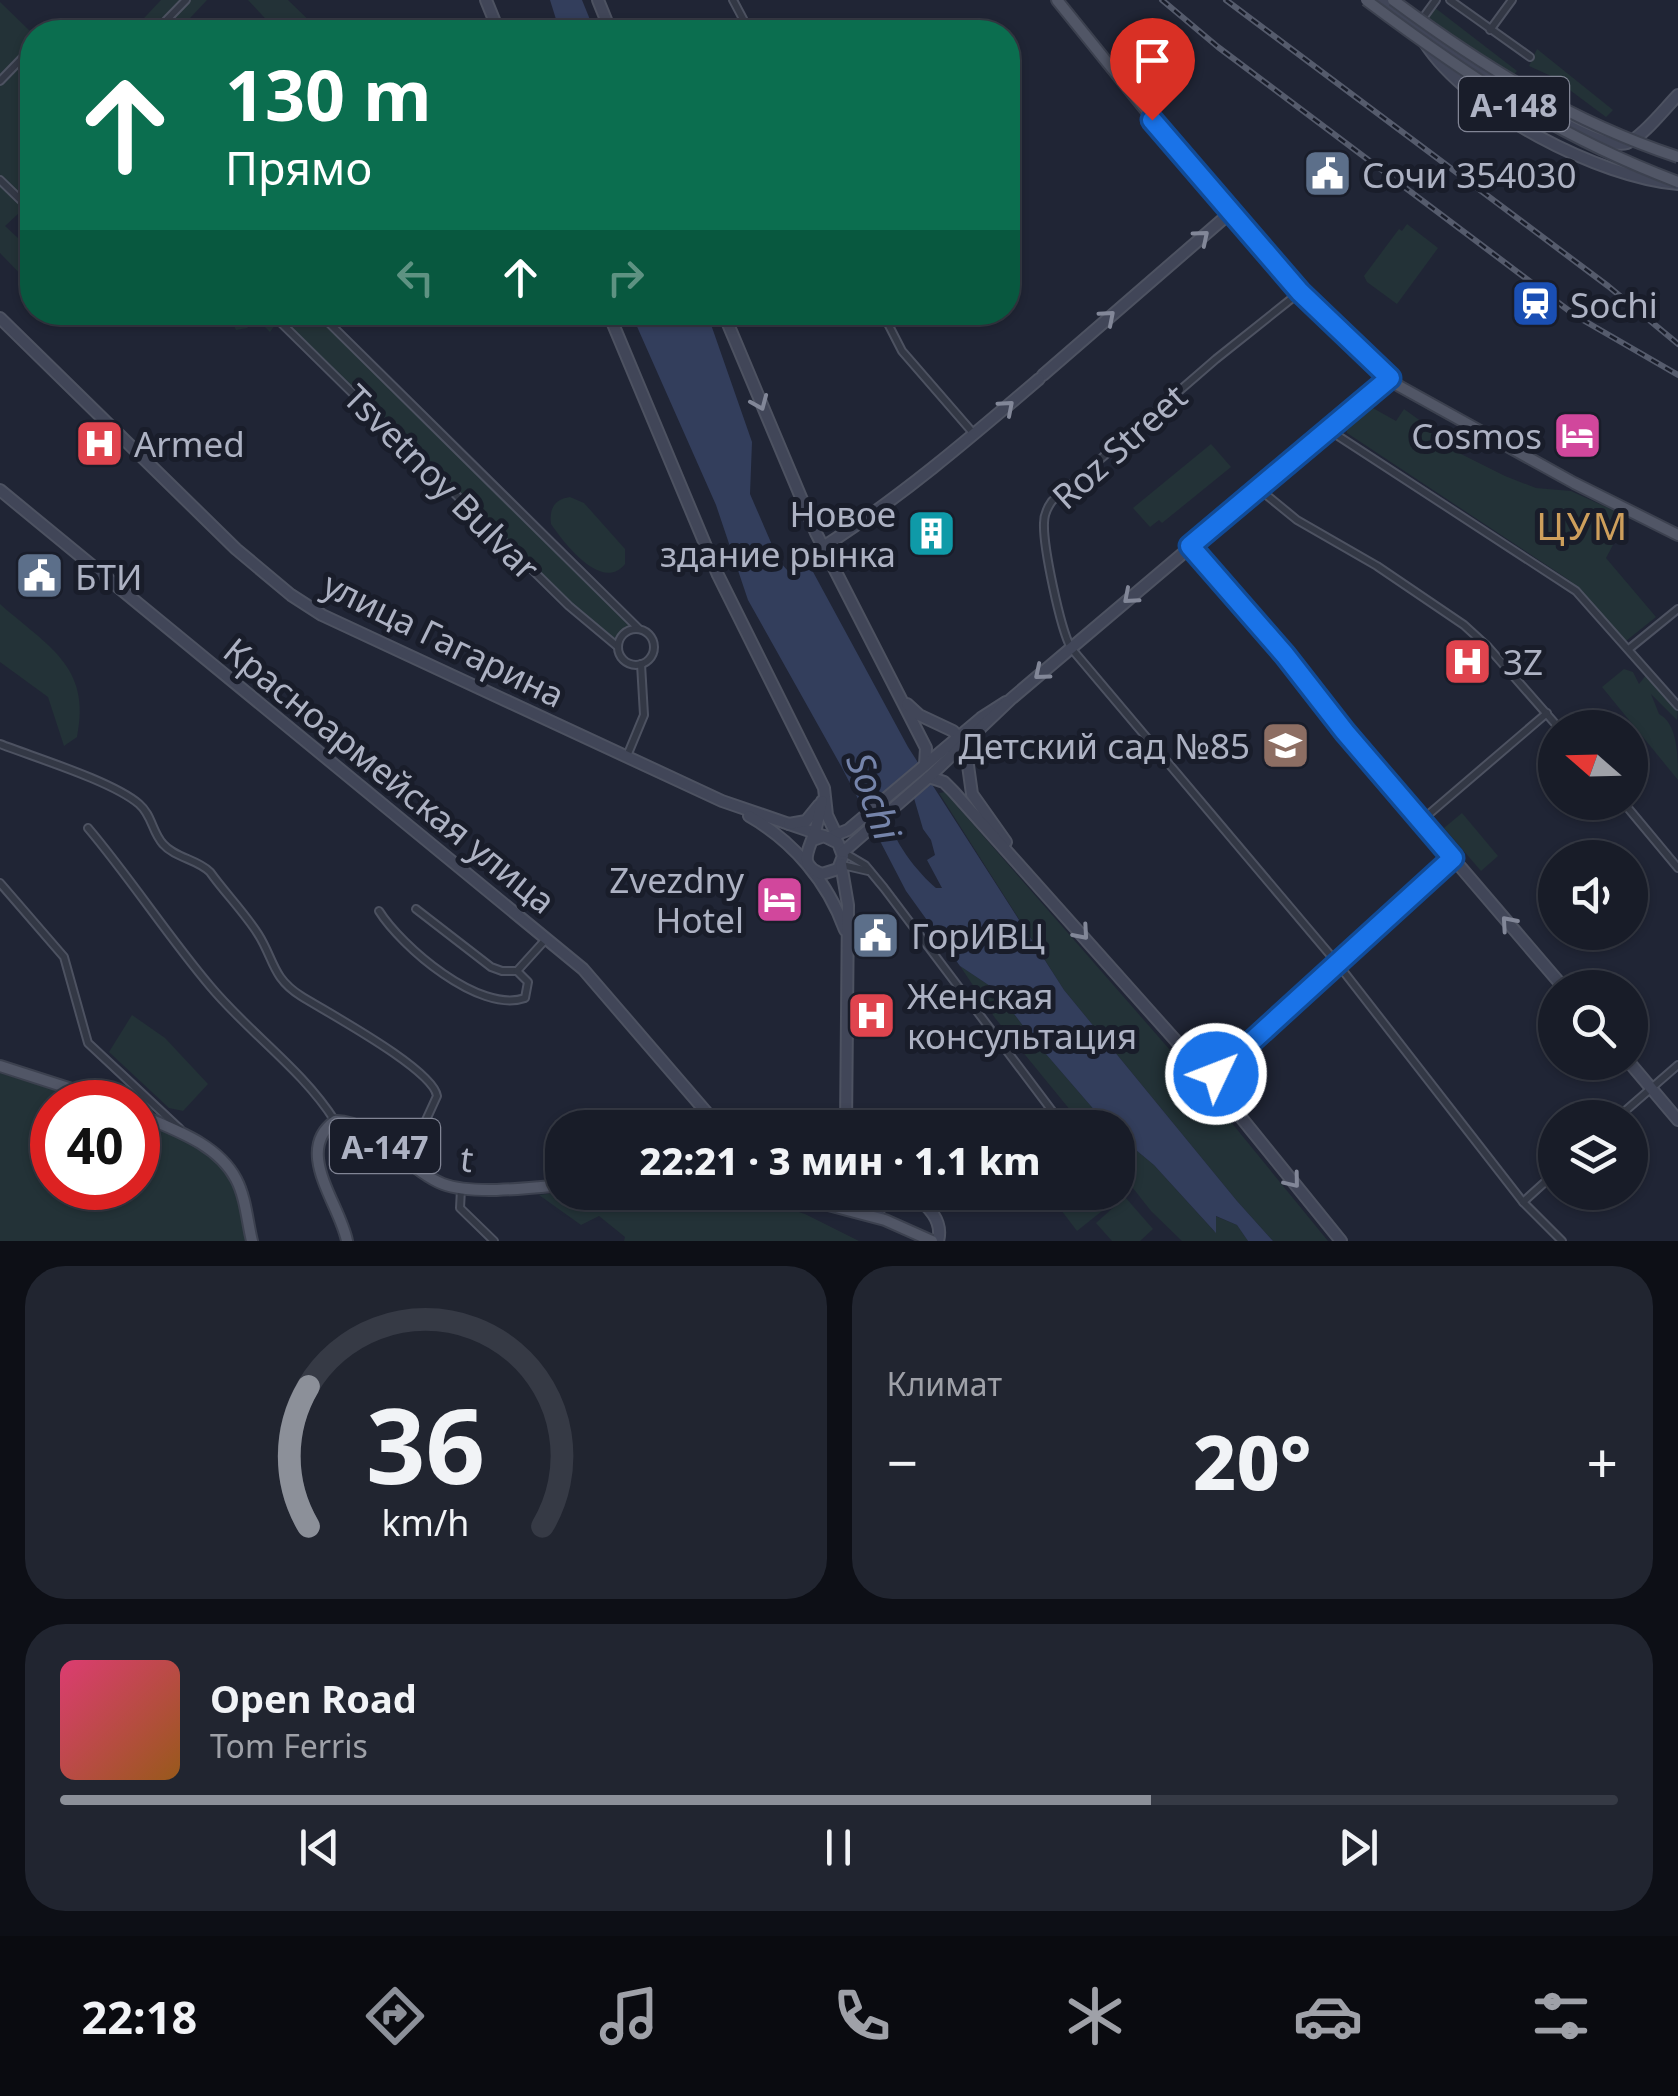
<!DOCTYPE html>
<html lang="ru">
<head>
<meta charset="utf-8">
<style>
  :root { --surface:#181c28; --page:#212530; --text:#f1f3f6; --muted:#9fa1a8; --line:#363a45; --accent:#8c9099 }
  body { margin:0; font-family:"Noto Sans",sans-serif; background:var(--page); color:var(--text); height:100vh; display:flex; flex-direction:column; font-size:38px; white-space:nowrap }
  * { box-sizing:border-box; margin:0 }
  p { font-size:32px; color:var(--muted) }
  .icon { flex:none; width:55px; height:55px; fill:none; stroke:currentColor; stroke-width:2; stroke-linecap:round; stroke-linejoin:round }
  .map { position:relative; height:1241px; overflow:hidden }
  .drawer { display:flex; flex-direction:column; gap:25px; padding:25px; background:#0d0f16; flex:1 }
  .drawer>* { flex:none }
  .guide { position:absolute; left:20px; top:20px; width:1000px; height:305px; border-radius:40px; box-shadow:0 2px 8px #0004,0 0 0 2px var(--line); background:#0b6e4f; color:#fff; overflow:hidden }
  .needle { width:65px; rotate:290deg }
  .buttons { position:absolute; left:1538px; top:710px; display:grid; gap:20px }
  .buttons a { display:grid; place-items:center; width:110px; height:110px; border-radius:50%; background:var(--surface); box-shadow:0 2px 8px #0004,0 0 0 2px var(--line); font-size:50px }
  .speed { position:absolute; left:30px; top:1080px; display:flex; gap:20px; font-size:50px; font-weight:700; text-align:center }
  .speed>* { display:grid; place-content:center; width:130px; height:130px; border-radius:50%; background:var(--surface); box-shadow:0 2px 8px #0004,0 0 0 2px var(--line); line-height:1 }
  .speed .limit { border:15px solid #d22; background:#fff; color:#111 }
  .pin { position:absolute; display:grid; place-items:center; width:85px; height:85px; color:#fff; margin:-102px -42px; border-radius:50% 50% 50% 0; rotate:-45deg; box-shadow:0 0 10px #0007 }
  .pin .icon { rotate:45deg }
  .me { position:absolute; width:110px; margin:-55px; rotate:47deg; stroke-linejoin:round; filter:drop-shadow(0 0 8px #0008) }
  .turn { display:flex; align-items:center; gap:35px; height:210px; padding:0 40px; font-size:45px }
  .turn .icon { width:130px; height:130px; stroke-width:2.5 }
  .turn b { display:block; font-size:70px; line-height:85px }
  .lanes { display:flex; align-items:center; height:95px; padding:0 40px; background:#0003; justify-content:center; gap:50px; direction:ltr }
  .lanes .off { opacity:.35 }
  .big { font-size:75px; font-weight:800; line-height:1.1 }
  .drawer .widget { flex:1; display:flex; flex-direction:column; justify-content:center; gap:15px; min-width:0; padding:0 35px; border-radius:40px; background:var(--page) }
  .drawer .dial { align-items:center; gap:0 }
  .dial svg { height:260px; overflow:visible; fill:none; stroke:var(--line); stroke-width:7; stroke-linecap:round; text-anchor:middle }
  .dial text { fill:var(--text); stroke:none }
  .song { display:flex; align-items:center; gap:30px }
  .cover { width:120px; height:120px; border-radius:15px; background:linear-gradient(135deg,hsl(340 70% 55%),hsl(30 70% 35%)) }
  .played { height:10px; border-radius:5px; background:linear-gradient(90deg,var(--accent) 70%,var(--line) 70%) }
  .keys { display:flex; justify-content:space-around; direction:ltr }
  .heat { display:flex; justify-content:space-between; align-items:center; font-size:55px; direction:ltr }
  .drawer .tiles { flex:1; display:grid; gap:25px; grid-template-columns:1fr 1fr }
  .widget:last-child { grid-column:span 2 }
  .trip { position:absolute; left:545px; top:1110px; width:590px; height:100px; border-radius:40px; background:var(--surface); box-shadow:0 2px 8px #0004,0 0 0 2px var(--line); font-weight:800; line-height:100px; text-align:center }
  .tab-bar { display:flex; height:160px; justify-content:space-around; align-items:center; background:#0a0b10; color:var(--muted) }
  .tab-bar .icon { width:70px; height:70px }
  .tab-bar .current { color:var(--accent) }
  .tab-bar b { font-size:45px; color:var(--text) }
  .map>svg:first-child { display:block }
  .green { fill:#233237 }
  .water { fill:#333e5c; fill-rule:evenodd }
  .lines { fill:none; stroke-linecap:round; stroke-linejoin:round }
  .street-casing { stroke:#4d5261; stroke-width:10 }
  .secondary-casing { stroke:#4d5261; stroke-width:14 }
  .primary-casing { stroke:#3c414f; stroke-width:14 }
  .street { stroke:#333845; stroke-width:6 }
  .secondary { stroke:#414658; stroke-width:10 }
  .primary { stroke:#515666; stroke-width:10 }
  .rail-casing { stroke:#555b6c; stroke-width:6 }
  .rail { stroke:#191d2a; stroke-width:2.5; stroke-dasharray:8; stroke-linecap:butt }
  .primary-bridge-casing { stroke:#3c414f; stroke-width:14; stroke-linecap:butt }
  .primary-bridge { stroke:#515666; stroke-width:10 }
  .oneway { stroke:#828798 }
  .route-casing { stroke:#114b97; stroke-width:25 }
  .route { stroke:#1a73e8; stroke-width:18 }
  .labels { text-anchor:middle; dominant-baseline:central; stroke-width:10; stroke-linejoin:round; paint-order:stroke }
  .shield { fill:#191d2a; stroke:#818595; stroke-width:2.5 }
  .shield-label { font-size:32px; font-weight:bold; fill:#adb2c3 }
  .poi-label { font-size:35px; fill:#adb2c3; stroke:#191d2a; text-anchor:start }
  .street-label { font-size:35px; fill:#adb2c3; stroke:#191d2a }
  .neighbourhood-label { font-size:38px; letter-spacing:2.5px; fill:#ce9f5c; stroke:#191d2a }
  .water-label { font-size:38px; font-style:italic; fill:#7584aa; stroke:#191d2a }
</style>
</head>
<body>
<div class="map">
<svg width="1678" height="1241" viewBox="0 0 1678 1241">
  <rect width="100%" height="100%" fill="#202535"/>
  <g class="green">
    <polygon points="161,0 207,0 177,32 131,32"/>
    <polygon points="248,0 288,0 321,32 304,32 298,27 277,31"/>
    <polygon points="0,2 32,33 32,227 18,214 5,226 32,251 30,284 0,253 0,81 17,64 13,61 0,74"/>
    <polygon points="1434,7 1517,71 1512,77 1426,18"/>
    <polygon points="1537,49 1613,110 1606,117 1551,76 1529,66"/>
    <polygon points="1407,224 1438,248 1397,304 1367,282 1364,276 1399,229 1402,231"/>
    <polygon points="242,313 318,313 638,628 623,633 618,647 603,637 278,321 270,332 257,319 247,328 236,330 232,322"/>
    <polygon points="1371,407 1396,421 1404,409 1443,437 1457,452 1505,476 1536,488 1571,491 1628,517 1606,558 1656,617 1626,641 1569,580 1347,433 1346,426"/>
    <polygon points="1211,444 1231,467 1162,523 1159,520 1150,527 1133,508"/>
    <path d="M570,497L584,503L625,549V564C602,593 564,543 551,524C549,508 555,499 570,497Z"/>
    <path d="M0,604C47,646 92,666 77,737L64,746L48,697L0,662Z"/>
    <path d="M1624,669L1633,672L1639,684L1647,674L1678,709L1677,720L1651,694L1659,714C1678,724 1678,756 1678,780L1602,687Z"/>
    <polygon points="945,792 1204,1089 1328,1241 1273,1241 1237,1201 1064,990 939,793"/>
    <polygon points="1462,813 1498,856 1481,871 1444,828"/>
    <polygon points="960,966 996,990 1033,1039 1109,1127 1084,1127 995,1018"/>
    <polygon points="132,1015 165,1038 208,1084 183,1111 169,1108 109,1052"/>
    <path d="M0,1073L92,1102H52V1188H138V1121C170,1134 211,1148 230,1180C240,1198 241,1221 246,1241H0Z"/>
    <polygon points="1118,1135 1154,1165 1214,1231 1215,1216 1237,1225 1248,1241 1182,1241 1151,1211 1118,1169"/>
    <polygon points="1118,1190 1122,1195 1077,1231 1052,1198 1059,1193 1118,1192"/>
    <polygon points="562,1192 740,1193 805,1214 859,1241 624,1241 625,1237 599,1216 581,1225 539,1195"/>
    <polygon points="1125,1197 1153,1229 1140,1241 1112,1241 1096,1223"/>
  </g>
  <g class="water">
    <polygon points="550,0 582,0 595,32 560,32"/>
    <path d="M631,313H707L752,442L750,494L779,561L788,571L812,570L908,747L1064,990L1237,1201L1273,1241H1248L1237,1225L1216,1216V1233L1154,1165L1118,1135V1128L1109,1127L1033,1039L996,990L960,966L906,891L841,766L748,600L716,505ZM911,788L923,829L931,840L935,855L927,860L942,888H936C913,869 858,801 911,788Z"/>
  </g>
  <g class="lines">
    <defs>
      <g id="street">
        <polyline points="733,0 750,32"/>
        <polyline points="1450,0 1530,57"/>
        <polyline points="1420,22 1436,0"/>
        <polyline points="1490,30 1512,0"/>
        <polyline points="155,32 186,0"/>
        <polyline points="0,81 32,48"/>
        <polyline points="0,180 32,211"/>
        <path d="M1300,292L1216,359L1052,501C1047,508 1044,514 1044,523C1043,546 1060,628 1071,648L1337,963L1523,1202L1562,1241"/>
        <polyline points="270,312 569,606 618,647"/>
        <polyline points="318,312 638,628"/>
        <polyline points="882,312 902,351 974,434"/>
        <polyline points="1329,430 1576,591 1678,706"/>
        <polyline points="1259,489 1297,520 1377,566 1464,625 1488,647 1559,728"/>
        <circle cx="636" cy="647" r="18"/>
        <polyline points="1630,648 1678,609"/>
        <path d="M0,744C36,758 112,781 139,804C152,815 152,832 163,844C175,858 197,859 210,872C225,893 244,912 258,934C274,959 272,978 301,996C328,1013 433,1069 437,1096L421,1131L419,1170"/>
        <polyline points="627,756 644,715 641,664"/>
        <polyline points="1623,802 1678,868"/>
        <polyline points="1422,820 1547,713"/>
        <path d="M88,828C131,879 167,935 210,986C249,1033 302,1069 335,1121"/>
        <polyline points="843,852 865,865 884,888 1065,1128"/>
        <polyline points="842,865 868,871"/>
        <polyline points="0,883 64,957 88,1043 180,1129"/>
        <polyline points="416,909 491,967 502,971 517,971 546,939"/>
        <path d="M379,911C401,946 479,1014 525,998L528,982L517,971"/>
        <polyline points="1617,1118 1678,1065"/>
        <polyline points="461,1189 460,1208 494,1241"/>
        <polyline points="1523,1202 1555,1173"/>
      </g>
      <g id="secondary">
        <polyline points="486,0 499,32"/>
        <polyline points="598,0 611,32"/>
        <path d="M1379,0C1417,27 1588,156 1627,143C1642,138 1666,107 1678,95"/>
        <path d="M1425,43C1468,110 1600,178 1678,184"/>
        <polyline points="608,312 718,575 824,788 827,815 837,836"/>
        <polyline points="723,312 816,533 926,748 925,765"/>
        <polyline points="0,318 236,549 291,595 322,615 722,801 824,836"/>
        <polyline points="1043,375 1230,213"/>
        <polyline points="0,490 583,969 720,1128"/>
        <polyline points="1189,546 1293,664 1345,732 1564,988"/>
        <path d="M823,547C900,498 970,438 1039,379"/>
        <polyline points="907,704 919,715 953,731 965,744 972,794 1006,842"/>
        <polyline points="929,777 944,782 953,791 1210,1079 1341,1241"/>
        <path d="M749,816C793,841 828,882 845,930"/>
        <polyline points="789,824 806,821 819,805"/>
        <polyline points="830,837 848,830 981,718 1006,702"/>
        <path d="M813,840L824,836L838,843L843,856L838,869L822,874C798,865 808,852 814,834C818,824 819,812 822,801"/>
        <polyline points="843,852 929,777 1011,699 1390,378"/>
        <polyline points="841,864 848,905 846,1128"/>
        <polyline points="1629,1062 1678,1120"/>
        <polyline points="1210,1079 1453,858"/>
        <polyline points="840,1192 880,1217"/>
        <path d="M911,1192C926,1205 944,1219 938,1241"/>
      </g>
      <g id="primary">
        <polyline points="1057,0 1203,181 1300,292 1399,386 1574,483 1678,535"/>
        <polyline points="0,1066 112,1102"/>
        <path d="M138,1114C172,1129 217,1143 236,1179C246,1198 247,1221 252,1241"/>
        <polyline points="779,1192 885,1220 932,1241"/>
        <path d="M347,1241C340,1204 293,1151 335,1121C371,1119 409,1171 443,1184C472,1195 531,1188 562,1185"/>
      </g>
    </defs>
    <use href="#street" class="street-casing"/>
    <use href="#secondary" class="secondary-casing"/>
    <use href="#primary" class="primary-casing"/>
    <use href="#street" class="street"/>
    <use href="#secondary" class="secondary"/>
    <use href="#primary" class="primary"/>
    <defs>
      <g id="rail">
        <polyline points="1162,0 1218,47 1576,316 1678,375"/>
        <polyline points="1226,0 1608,286 1678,344"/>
      </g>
    </defs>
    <use href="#rail" class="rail-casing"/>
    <use href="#rail" class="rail"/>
    <defs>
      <g id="primary-bridge">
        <path d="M1366,0C1469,77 1556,136 1678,182"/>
        <path d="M1393,0C1482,66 1572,122 1678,157"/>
      </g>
    </defs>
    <use href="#primary-bridge" class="primary-bridge-casing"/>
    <use href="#primary-bridge" class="primary-bridge"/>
  </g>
  <defs><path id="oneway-chevron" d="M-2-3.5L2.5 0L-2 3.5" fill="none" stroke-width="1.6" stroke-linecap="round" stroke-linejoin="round" transform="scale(2.5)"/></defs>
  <g class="oneway">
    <use href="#oneway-chevron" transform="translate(1202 237) rotate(-40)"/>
    <use href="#oneway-chevron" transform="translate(1108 317) rotate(-41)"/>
    <use href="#oneway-chevron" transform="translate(760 403) rotate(67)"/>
    <use href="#oneway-chevron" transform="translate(1007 407) rotate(-41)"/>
    <use href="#oneway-chevron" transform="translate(1130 597) rotate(139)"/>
    <use href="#oneway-chevron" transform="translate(1041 673) rotate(140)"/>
    <use href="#oneway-chevron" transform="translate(1508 923) rotate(-131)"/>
    <use href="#oneway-chevron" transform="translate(1082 933) rotate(49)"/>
    <use href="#oneway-chevron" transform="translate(1293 1181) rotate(51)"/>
  </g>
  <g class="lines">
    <defs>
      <polyline id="route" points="1152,120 1300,292 1390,378 1190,546 1285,655 1345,732 1453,858 1216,1074"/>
    </defs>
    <use href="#route" class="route-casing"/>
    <use href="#route" class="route"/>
  </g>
  <defs>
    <symbol id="civic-square" viewBox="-11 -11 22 22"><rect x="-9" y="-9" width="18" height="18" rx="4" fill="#5c6f8a" stroke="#191d2a"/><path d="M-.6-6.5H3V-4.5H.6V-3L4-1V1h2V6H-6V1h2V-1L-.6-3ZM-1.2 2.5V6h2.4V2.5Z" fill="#fff"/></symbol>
    <symbol id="station-square" viewBox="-11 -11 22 22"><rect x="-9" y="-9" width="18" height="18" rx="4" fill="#1a4fb4" stroke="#191d2a"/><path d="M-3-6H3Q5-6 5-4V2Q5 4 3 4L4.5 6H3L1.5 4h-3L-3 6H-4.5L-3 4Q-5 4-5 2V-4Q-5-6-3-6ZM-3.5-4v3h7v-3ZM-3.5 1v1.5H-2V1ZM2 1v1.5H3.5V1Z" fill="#fff"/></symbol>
    <symbol id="hotel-square" viewBox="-11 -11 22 22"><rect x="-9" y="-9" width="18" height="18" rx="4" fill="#d1479c" stroke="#191d2a"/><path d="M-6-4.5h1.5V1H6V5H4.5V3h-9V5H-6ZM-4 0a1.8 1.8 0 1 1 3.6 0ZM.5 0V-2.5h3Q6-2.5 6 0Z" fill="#fff"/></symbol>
    <symbol id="hospital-square" viewBox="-11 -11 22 22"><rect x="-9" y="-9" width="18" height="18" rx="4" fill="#e0444e" stroke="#191d2a"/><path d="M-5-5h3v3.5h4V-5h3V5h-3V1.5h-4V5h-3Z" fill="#fff"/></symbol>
    <symbol id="building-square" viewBox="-11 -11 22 22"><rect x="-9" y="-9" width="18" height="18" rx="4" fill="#0f9aa8" stroke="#191d2a"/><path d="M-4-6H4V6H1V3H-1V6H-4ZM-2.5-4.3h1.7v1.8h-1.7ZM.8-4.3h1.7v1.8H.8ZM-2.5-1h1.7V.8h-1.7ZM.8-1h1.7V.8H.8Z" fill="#fff"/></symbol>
    <symbol id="school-square" viewBox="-11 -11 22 22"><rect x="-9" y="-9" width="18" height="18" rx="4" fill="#8d6e63" stroke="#191d2a"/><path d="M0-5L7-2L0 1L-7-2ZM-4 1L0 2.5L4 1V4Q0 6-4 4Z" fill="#fff"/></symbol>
  </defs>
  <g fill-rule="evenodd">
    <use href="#civic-square" x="1300" y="146" width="55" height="55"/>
    <use href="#station-square" x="1508" y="276" width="55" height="55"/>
    <use href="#hotel-square" x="1550" y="408" width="55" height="55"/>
    <use href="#hospital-square" x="72" y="416" width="55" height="55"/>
    <use href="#building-square" x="904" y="506" width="55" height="55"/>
    <use href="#civic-square" x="12" y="548" width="55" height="55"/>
    <use href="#hospital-square" x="1440" y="634" width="55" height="55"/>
    <use href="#school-square" x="1258" y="718" width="55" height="55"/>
    <use href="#hotel-square" x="752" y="872" width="55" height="55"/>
    <use href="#civic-square" x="848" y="908" width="55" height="55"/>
    <use href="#hospital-square" x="844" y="988" width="55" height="55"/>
  </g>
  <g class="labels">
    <g class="shield">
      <rect x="1459" y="77" width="110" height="54" rx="8"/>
      <rect x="330" y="1119" width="110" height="54" rx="8"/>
    </g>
    <g class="shield-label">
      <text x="1514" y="104">А-148</text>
      <text x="385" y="1146">А-147</text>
    </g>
    <g class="poi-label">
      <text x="1362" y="174">Сочи 354030</text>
      <text x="1570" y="304">Sochi</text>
      <text x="1542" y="435" text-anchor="end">Cosmos</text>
      <text x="134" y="443">Armed</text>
      <text x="896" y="513" text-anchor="end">Новое<tspan x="896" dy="40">здание рынка</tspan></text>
      <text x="75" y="576">БТИ</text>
      <text x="1503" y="661">3Z</text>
      <text x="1250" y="745" text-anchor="end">Детский сад №85</text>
      <text x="744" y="879" text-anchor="end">Zvezdny<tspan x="744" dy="40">Hotel</tspan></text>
      <text x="911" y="935">ГорИВЦ</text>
      <text x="907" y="995">Женская<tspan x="907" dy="40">консультация</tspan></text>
    </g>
    <g class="street-label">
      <text transform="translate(1119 446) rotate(-42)">Roz Street</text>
      <text transform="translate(442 482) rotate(45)">Tsvetnoy Bulvar</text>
      <text transform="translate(444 639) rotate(26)">улица Гагарина</text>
      <text transform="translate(390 775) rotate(39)">Красноармейская улица</text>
      <text transform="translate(467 1158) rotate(7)">t</text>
    </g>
    <g class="neighbourhood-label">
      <text x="1583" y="525">ЦУМ</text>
    </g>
    <g class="water-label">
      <text transform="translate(875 796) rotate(70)">Sochi</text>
    </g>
  </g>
</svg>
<div class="buttons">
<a><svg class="needle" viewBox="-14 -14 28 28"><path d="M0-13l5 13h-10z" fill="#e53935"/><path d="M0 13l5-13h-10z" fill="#9fa1a8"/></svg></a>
<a><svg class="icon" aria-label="sound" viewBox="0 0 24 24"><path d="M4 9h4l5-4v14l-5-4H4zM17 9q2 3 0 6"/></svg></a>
<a><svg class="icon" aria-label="search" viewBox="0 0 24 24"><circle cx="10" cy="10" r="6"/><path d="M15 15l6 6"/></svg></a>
<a><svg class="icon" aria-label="layers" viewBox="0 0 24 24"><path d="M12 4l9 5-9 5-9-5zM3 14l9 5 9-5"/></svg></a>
</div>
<div class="speed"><div class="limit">40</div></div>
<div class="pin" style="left:1152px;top:120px;background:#d93025"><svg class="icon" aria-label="arrive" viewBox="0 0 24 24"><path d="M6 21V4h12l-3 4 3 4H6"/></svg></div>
<svg class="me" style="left:1216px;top:1074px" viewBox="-20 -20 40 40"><circle r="17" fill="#1a73e8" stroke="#fff" stroke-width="3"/><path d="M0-11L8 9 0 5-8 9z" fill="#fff"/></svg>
<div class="trip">22:21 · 3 мин · 1.1 km</div>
<div class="guide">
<div class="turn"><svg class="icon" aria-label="ahead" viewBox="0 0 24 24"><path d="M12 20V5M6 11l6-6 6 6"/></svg><div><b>130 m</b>Прямо</div></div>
<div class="lanes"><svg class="icon off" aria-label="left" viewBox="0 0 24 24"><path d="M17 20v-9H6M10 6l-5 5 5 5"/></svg><svg class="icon" aria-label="ahead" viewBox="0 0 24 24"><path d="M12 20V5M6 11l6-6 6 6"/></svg><svg class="icon off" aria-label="right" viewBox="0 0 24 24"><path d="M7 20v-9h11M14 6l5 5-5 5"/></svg></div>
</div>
</div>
<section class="drawer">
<div class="tiles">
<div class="widget dial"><svg viewBox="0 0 100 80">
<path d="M14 69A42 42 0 1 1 86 69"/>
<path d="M14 69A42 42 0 0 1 14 26" stroke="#8c9099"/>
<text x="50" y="56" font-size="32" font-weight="700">36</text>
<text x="50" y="72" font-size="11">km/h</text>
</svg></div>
<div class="widget"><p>Климат</p>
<div class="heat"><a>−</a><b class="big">20°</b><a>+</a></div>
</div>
<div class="widget">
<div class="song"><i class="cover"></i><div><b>Open Road</b><p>Tom Ferris</p></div></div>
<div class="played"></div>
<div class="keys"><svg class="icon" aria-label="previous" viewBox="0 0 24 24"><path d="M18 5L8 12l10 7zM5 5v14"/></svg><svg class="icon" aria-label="pause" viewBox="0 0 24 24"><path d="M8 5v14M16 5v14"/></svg><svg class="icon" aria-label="next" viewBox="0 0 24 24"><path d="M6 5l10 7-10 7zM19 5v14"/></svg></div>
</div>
</div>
</section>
<nav class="tab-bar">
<b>22:18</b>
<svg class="icon current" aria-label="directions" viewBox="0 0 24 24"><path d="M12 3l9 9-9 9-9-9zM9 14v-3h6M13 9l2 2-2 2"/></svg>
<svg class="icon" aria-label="music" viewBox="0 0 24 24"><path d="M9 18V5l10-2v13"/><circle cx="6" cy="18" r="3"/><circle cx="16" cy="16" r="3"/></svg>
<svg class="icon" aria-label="phone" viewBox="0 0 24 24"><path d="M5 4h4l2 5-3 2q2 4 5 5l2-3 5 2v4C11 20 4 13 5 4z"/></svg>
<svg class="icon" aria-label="climate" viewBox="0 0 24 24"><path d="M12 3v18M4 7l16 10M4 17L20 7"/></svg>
<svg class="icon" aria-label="car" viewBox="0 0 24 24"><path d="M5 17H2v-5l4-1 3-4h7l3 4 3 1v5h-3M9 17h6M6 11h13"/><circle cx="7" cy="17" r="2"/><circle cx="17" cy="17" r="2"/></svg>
<svg class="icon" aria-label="filters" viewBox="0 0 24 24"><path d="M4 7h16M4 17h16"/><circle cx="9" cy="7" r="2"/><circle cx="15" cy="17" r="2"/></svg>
</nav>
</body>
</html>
